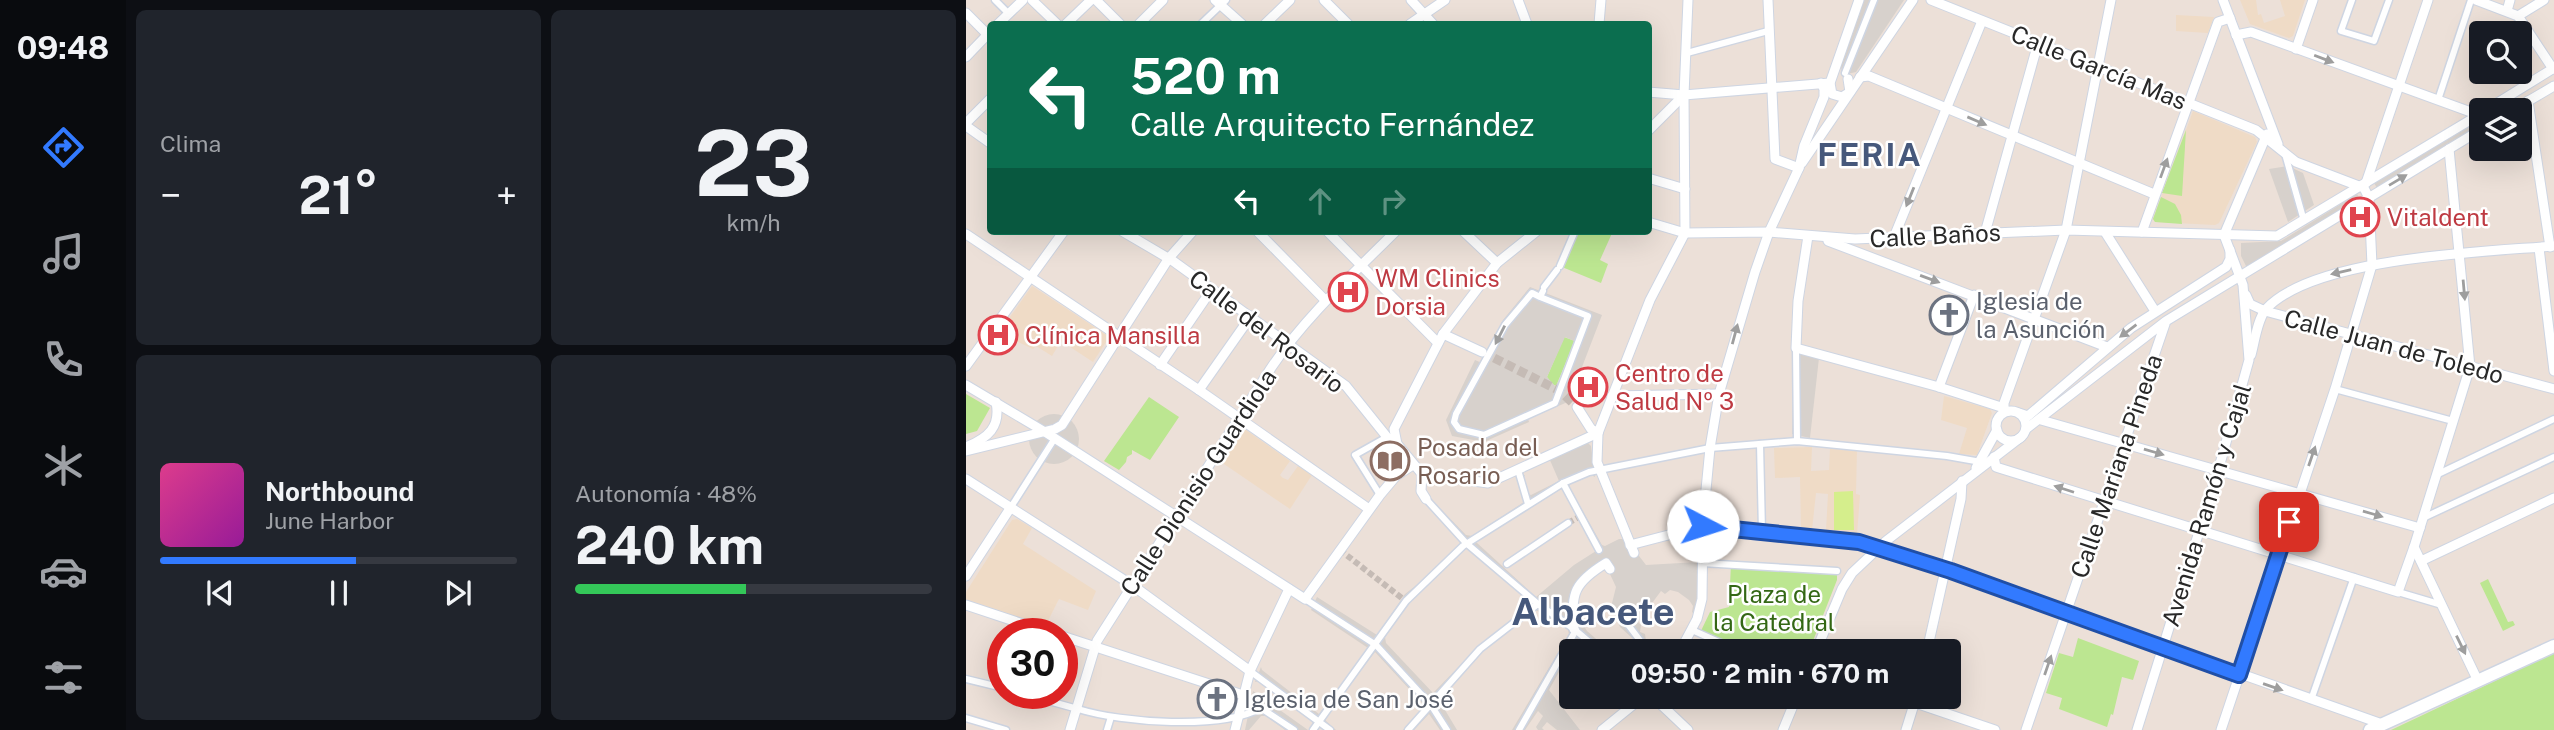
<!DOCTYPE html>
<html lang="es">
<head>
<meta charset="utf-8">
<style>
  :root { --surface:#171b24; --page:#20242c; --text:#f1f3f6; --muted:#9ea1a6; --line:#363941; --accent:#327aff }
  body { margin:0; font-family:"Public Sans",sans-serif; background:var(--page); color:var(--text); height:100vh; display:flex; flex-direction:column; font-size:26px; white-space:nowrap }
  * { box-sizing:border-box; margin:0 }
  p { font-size:23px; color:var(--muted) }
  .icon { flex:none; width:38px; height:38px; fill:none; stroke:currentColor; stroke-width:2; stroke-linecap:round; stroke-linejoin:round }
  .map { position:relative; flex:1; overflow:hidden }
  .details { display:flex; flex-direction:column; gap:10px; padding:10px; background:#0d0f14; width:840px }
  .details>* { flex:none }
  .top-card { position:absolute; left:21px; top:21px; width:665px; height:214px; border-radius:7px; box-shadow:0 7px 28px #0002; background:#0b6e4f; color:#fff; overflow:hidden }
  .fabs { position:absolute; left:1503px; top:21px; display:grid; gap:14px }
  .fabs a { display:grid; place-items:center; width:63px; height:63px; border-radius:7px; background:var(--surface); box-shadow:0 7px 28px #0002; font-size:35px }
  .speed { position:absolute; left:21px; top:618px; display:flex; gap:14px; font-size:35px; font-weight:700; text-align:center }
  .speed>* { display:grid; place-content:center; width:91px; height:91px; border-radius:50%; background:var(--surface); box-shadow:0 7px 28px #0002; line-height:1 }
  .speed .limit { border:10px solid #d22; background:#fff; color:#111 }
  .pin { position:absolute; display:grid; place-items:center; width:60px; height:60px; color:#fff; margin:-30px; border-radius:14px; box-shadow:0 4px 10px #0006 }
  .me { position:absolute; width:77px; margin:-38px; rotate:95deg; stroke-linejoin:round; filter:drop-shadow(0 0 5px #0008) }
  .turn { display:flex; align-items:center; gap:24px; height:147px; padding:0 28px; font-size:32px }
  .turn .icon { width:91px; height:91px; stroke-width:2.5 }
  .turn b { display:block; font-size:49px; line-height:60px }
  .lanes { display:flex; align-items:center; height:66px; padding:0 28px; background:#0003; justify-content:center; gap:35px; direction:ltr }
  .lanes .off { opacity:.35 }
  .big { font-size:52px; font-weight:700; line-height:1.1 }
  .details .card { flex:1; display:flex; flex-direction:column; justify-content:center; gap:10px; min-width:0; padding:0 24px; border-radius:10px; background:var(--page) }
  .details .dial { align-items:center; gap:0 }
  .dial b { font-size:91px; line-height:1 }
  .song { display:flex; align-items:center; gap:21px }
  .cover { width:84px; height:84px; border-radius:10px; background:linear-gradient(135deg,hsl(330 70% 55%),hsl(300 70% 35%)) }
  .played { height:7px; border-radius:4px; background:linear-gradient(90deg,var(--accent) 55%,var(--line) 55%) }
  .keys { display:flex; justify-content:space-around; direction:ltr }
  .heat { display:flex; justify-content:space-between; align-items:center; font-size:38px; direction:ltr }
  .charge { height:10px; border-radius:5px; background:linear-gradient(90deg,#34c759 48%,var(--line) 0) }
  .details .tiles { flex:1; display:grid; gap:10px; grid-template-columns:repeat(2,1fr) }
  .trip { position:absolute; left:593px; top:639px; width:402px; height:70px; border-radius:7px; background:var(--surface); box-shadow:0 7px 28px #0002; font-weight:700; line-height:70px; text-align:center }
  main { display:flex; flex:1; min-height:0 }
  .tabs { display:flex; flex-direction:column; width:126px; justify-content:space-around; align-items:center; background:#090b0e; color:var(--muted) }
  .tabs .icon { width:49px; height:49px }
  .tabs .active { color:var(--accent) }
  .tabs b { font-size:32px; color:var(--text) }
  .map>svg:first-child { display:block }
  .education { fill:#efdbc6 }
  .green { fill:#bce691 }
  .pitch { fill:#d5ee8c }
  .plaza { fill:#d7d1cc; fill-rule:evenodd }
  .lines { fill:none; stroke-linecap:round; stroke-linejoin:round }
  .pedestrian-tunnel { stroke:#c5bbb5; stroke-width:6; stroke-dasharray:6 3; stroke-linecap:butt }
  .minor-tunnel { stroke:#c5bbb5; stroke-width:9; stroke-dasharray:9 4.5; stroke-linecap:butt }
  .pedestrian-casing { stroke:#ced5e2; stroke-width:9 }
  .minor-casing { stroke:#ced5e2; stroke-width:11 }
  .secondary-casing { stroke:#ced5e2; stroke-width:15 }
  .pedestrian { stroke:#fff; stroke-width:6 }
  .minor { stroke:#fff; stroke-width:9 }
  .secondary { stroke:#fff; stroke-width:12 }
  .oneway { fill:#9e9e9e }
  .route-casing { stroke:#204fa6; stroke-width:18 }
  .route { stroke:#327aff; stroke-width:12 }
  .labels { text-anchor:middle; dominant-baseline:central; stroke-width:5; stroke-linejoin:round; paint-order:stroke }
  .street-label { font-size:24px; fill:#282828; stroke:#fff }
  .health-label { font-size:24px; fill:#be3a42; stroke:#fff; text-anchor:start }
  .worship-label { font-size:24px; fill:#5b616d; stroke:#fff; text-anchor:start }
  .education-label { font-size:24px; fill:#785e54; stroke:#fff; text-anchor:start }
  .park-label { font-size:24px; fill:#346815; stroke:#fff }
  .district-label { font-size:32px; font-weight:bold; letter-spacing:2px; fill:#46587b; stroke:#fff }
  .town-label { font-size:38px; font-weight:bold; fill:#46587b; stroke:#fff }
</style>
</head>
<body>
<main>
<nav class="tabs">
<b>09:48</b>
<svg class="icon active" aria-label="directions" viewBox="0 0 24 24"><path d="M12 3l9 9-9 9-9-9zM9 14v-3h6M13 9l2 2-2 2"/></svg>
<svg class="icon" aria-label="music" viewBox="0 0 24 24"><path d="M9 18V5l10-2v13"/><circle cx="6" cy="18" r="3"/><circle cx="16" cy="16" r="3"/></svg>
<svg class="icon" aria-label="phone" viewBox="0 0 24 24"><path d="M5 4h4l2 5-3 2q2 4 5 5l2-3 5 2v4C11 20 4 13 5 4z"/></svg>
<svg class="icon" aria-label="climate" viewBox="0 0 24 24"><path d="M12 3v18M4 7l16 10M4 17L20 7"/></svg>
<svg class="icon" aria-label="car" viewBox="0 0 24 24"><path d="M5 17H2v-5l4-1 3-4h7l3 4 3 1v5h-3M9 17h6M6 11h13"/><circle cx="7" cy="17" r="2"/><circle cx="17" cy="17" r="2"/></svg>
<svg class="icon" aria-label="filters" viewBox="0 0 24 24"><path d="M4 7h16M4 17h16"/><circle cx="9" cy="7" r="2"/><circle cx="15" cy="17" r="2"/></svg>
</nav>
<section class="details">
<div class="tiles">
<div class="card"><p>Clima</p>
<div class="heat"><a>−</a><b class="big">21°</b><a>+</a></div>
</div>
<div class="card dial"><b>23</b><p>km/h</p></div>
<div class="card">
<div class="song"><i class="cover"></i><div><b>Northbound</b><p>June Harbor</p></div></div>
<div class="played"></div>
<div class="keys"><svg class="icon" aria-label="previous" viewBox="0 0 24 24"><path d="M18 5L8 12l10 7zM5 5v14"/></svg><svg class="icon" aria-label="pause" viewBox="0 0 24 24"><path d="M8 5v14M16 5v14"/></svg><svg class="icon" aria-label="next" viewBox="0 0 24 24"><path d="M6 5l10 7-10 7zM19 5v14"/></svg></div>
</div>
<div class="card"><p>Autonomía · 48%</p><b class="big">240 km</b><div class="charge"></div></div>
</div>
</section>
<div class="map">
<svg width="1588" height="730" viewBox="0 0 1588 730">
  <rect width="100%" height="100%" fill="#ece0d8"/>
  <g class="education">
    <polygon points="1274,0 1290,0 1292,15 1295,14 1298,23 1319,16 1314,0 1339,0 1327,36 1323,38 1284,24"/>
    <polygon points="1210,15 1248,17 1242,33 1210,31"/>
    <polygon points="1227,111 1289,137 1291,142 1253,223 1249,225 1189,222 1187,219"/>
    <polygon points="66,286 142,336 142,339 127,362 95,341 86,356 70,346 67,349 48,340 34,331"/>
    <polygon points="978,396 1024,409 1026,413 1011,455 993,454 1001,428 975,420"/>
    <polygon points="275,430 280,430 324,461 314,475 317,478 322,480 332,466 346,475 324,509 255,462"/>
    <polygon points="846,447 845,471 863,470 864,449 891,450 890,494 894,495 891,535 860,531 862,494 850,493 846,530 835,527 834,477 809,478 808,448"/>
    <polygon points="51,519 66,528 57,544 130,591 122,610 93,599 79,627 0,601 0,592 46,520"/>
  </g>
  <g class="green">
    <polygon points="1220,130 1216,196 1196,193"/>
    <polygon points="1195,197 1209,204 1215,215 1216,224 1189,222 1187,219"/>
    <polygon points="613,231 647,231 634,260 642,264 635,283 596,267"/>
    <polygon points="598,337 609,341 590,386 586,384 581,377"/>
    <polygon points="0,394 24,408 11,431 0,434"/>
    <polygon points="183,397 213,417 184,460 166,450 166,454 161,457 160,462 153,470 138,461"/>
    <polygon points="765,563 871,569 871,580 843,651 769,651 733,635 744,612 763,607"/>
    <polygon points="1522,579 1542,622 1547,621 1549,625 1537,631 1514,583"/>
    <polygon points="1112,638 1173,661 1167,680 1156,677 1147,715 1145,714 1141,727 1093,709 1096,698 1080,693 1093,653 1107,657"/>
    <polygon points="1588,653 1588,730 1425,730"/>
  </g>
  <polygon class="pitch" points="887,491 888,530 868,530 868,492"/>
  <g class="plaza">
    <polygon points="897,0 938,0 890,72 881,74 876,71 874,63"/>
    <polygon points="1515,118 1515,125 1411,188 1408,183"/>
    <polygon points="1322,166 1337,173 1348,205 1322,222 1303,169"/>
    <polygon points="1391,194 1394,199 1281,268 1275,256 1275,243 1315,241"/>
    <path d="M564,287L636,315L606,393L608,395L604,401L562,419L563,422L518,442L486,436L480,420L509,360L516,363L537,320ZM599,337L608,341L593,381L589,386L581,377Z"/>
    <polygon points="828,351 853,358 844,438 826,434"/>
    <circle cx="88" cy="439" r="25"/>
    <path d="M621,442L625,446L629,477L625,475L605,483L603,487L636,545L639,546L653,539H660L680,565L732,562V568L735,569V601L729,615L726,612L727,606L723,600L712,592L704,590L699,594L695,591L672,622L675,625L674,632L679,634L680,641L684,643L691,641L689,645L693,648L691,651H674L675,646L654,627L645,607L650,587L643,572L637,569L615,586L611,602L613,618L621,631L644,651H624L611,640L583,690L614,730H591L581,722L576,728L578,730H572L570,727L577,716L572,711L559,730H546L603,634L602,630L570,610L553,620L515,653L473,700L491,730H474L463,714L448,730H437L457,708V704L409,652L359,717L360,721L370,730H359L356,727L343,730L347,725L346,720L294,681L289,682L295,667L296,670L353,714L402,648L345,610L351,597L411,635L439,594L461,577L494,545L495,540L458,502L463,497L500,535L506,536L558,502L551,476L559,475L557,478L563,494L565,495L593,481L583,458ZM595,489L599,490L630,551L608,565L570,597L510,542ZM504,548L563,600V605L514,645L467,693L420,643L419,637L448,595L498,549Z"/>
    <polygon points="287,691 342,730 319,730 300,716 295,716 283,730 279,730"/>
  </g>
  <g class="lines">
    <g class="pedestrian-tunnel">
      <polyline points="602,523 613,517"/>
      <polyline points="374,550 437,599"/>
    </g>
    <polyline class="minor-tunnel" points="516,352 594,391 611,407"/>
    <defs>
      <g id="pedestrian">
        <polyline points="29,0 43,14"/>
        <polyline points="1386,0 1375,31 1408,41 1423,0"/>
        <polyline points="235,24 260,0"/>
        <polyline points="721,53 802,31"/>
        <polyline points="879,73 908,0"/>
        <polyline points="1472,100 1505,0"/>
        <polyline points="1319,154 1338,221"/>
        <polyline points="594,266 609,231"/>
        <polyline points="578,287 591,270"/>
        <polyline points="574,297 622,316 589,403 518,435 493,429 488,422 490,414 539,325 566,293 574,297 577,291"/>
        <polyline points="830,348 831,441"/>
        <polyline points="1369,389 1487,421"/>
        <polyline points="794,444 796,532"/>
        <polyline points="552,470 562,504"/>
        <polyline points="1470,475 1588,419"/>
        <polyline points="597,483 633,550"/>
        <polyline points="414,495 389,455 421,437"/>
        <polyline points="460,499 500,543 572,604 608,629 634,651"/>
        <polyline points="45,507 89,438"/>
        <polyline points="1457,518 1588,457"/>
        <polyline points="736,563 871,571"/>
        <polyline points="541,564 602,523"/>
        <polyline points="1432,592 1476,605"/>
        <polyline points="339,599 410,645 465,705 481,730"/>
        <polyline points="660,622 682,651"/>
        <polyline points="726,630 773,651"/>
        <polyline points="284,671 364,730"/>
        <polyline points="0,679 37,688"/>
        <polyline points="54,693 108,708"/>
        <polyline points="1345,700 1388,577"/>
        <path d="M112,709C157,723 255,730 295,708L328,730"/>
        <polyline points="0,718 40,730"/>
        <polyline points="141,730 145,717"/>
        <polyline points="347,730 440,601 497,546 597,483 623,472 744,448 831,441 981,456 1015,462"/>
        <polyline points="442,730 514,649 572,604"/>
        <polyline points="553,730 610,630"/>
      </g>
      <g id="minor">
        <polyline points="66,0 91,24"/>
        <polyline points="130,0 154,24"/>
        <polyline points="249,0 276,24"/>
        <polyline points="358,0 382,24"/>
        <polyline points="445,0 467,24"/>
        <polyline points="552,0 561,24"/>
        <polyline points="802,0 809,159 833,168"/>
        <polyline points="965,0 1290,130 1330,162 1398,188 1403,198 1406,265 1369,389 1255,730"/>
        <polyline points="1257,0 1312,144"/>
        <polyline points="1510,0 1552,16 1587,69"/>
        <polyline points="1541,11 1544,0"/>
        <polyline points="0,13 24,37"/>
        <polyline points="1552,16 1578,0"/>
        <polyline points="32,24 57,0"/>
        <polyline points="100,24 125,0"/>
        <polyline points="173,24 197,0"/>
        <polyline points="299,24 324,0"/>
        <polyline points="444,24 479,0"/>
        <polyline points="633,24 635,0"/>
        <polyline points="1270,35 1285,32 1513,115"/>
        <polyline points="1330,49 1347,0"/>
        <polyline points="0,57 24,32"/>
        <polyline points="894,77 903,76 1188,194"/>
        <polyline points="882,79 884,92 876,97 866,94 864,83 893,0"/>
        <polyline points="682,92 718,95 864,83"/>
        <polyline points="1562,101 1584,247"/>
        <polyline points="1520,110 1588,68"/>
        <polyline points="1547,110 1588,86"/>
        <polyline points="0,123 24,99"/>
        <polyline points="0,126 24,143"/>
        <polyline points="682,131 718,95"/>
        <polyline points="1483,149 1504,367 1448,547 1511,679"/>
        <polyline points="836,163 947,0"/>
        <polyline points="682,178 719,189"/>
        <polyline points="1400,183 1462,0"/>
        <polyline points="682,222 719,233 803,232 889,239 1100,230 1311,236 1516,113"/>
        <polyline points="156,231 207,261 380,386 421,437 432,445 456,474 455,491 460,499"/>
        <polyline points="291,231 359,300"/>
        <polyline points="361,231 472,343"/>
        <polyline points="497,231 531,263"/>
        <polyline points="1139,232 1189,311"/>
        <polyline points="1176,232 1252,22 1264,18"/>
        <polyline points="1019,233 1072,43"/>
        <polyline points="0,234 233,390 403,509"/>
        <polyline points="1258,235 1301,134"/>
        <polyline points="842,236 832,301 830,348 973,387 1038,408"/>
        <polyline points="928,237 1016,21"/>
        <polyline points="862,241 1141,347"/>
        <polyline points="1573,248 1588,371"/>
        <polyline points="1280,295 1284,304 1299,311 1588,389"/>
        <polyline points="477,334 516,352"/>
        <path d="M1285,355C1289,341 1291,320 1300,309C1348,257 1518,252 1588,246"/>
        <polyline points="194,365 246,289"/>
        <polyline points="0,366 98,231"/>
        <polyline points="0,385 79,432 339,599 414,495 430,476 447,465"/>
        <polyline points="973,387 1008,295"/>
        <polyline points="233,390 285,316"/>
        <polyline points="646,396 753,394"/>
        <polyline points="611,407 625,429 632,433"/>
        <circle cx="1045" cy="426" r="15"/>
        <polyline points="1038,412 1038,403 1100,230 1145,0"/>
        <polyline points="1053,413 1062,416 1165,328 1260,267 1264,259 1264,250"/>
        <polyline points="1075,420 1454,528"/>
        <polyline points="1060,429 1200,321 1516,129"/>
        <polyline points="431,444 428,429 477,334 531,263 571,231"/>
        <path d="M0,447C22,438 35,427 30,402"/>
        <polyline points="0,451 89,429 96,425 203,258 227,231"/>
        <polyline points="1028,457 1030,467 1033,468 1432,592 1448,547"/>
        <polyline points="1010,468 1031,430"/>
        <polyline points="456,474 522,483 632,433"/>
        <polyline points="0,479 166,585 284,671"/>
        <polyline points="664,545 737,526 893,542 985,571 1416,724"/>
        <polyline points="668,553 631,462 632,433 684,300 719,233 718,95 722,0"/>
        <polyline points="1455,561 1588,498"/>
        <polyline points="0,576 45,507"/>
        <polyline points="0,605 87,634"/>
        <path d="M608,629C604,593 609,582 640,563L644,569"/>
        <polyline points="96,636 277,695"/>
        <polyline points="714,651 731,619 736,599 737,521 744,448 753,394 789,272 803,232 833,168 838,146 858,97 858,89 855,83"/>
        <polyline points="850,651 876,589 886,573 920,541 1055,437"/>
        <polyline points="961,651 995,499 996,481"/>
        <polyline points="686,696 722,730"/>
        <polyline points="929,696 1029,730"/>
        <path d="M104,730L131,641L305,368C340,316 386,275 430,231"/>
        <polyline points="269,730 284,671 323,589"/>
        <polyline points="636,730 678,696"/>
        <polyline points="817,730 831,696"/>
        <polyline points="940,730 950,698"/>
        <polyline points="1060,730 1199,324"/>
        <polyline points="1171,730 1252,471 1283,360 1277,285 1258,235"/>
      </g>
      <polyline id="secondary" points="1404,730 1588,646"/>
    </defs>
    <use href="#pedestrian" class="pedestrian-casing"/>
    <use href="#minor" class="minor-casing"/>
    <use href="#secondary" class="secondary-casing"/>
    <use href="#pedestrian" class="pedestrian"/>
    <use href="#minor" class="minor"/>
    <use href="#secondary" class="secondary"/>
  </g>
  <defs><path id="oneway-solid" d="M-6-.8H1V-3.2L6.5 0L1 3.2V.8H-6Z" transform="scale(1.75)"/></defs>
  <g class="oneway">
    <use href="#oneway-solid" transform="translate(1358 59) rotate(21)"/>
    <use href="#oneway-solid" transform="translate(1011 121) rotate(23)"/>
    <use href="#oneway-solid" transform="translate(1198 168) rotate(-70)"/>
    <use href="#oneway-solid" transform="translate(1432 180) rotate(-31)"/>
    <use href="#oneway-solid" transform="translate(944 197) rotate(112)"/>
    <use href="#oneway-solid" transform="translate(1375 272) rotate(167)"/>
    <use href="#oneway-solid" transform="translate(964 279) rotate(20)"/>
    <use href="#oneway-solid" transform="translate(1498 290) rotate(85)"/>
    <use href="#oneway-solid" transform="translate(1162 331) rotate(143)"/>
    <use href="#oneway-solid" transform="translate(769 334) rotate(-75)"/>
    <use href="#oneway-solid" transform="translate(534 335) rotate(117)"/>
    <use href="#oneway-solid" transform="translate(1188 452) rotate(16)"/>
    <use href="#oneway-solid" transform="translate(1346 456) rotate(-71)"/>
    <use href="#oneway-solid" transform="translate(1098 489) rotate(-162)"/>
    <use href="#oneway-solid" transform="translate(1407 514) rotate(16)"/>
    <use href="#oneway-solid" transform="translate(1495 645) rotate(64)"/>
    <use href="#oneway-solid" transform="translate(1082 665) rotate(-71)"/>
    <use href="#oneway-solid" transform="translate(1307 687) rotate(19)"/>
  </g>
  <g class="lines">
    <defs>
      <polyline id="route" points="737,526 893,542 985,571 1273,675 1323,522"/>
    </defs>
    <use href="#route" class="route-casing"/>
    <use href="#route" class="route"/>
  </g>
  <defs>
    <symbol id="hospital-ring" viewBox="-11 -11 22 22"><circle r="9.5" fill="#fff" stroke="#e0444e" stroke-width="1.5"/><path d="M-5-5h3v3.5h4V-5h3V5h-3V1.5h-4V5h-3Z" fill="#e0444e"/></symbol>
    <symbol id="church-ring" viewBox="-11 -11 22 22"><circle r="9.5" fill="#fff" stroke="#6b7280" stroke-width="1.5"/><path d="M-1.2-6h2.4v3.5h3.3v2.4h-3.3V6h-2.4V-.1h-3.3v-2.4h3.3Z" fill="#6b7280"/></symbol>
    <symbol id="library-ring" viewBox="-11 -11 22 22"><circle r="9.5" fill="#fff" stroke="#8d6e63" stroke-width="1.5"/><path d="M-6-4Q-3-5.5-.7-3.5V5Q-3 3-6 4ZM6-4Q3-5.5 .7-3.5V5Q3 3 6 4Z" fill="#8d6e63"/></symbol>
  </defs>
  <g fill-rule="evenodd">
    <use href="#hospital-ring" x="1372" y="195" width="44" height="44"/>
    <use href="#hospital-ring" x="360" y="270" width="44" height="44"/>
    <use href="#church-ring" x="961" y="293" width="44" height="44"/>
    <use href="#hospital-ring" x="10" y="313" width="44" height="44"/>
    <use href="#hospital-ring" x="600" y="365" width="44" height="44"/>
    <use href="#library-ring" x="402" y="439" width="44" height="44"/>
    <use href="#church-ring" x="229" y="677" width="44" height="44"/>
  </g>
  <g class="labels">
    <g class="street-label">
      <text transform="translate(1133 67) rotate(22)">Calle García Mas</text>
      <text transform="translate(969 235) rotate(-3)">Calle Baños</text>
      <text transform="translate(301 331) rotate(37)">Calle del Rosario</text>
      <text transform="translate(1428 346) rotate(15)">Calle Juan de Toledo</text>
      <text transform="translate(1150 466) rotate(-71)">Calle Mariana Pineda</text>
      <text transform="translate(232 482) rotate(-57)">Calle Dionisio Guardiola</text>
      <text transform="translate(1240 505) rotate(-73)">Avenida Ramón y Cajal</text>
    </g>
    <g class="health-label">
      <text x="1421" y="217">Vitaldent</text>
      <text x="409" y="278">WM Clinics<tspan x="409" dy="28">Dorsia</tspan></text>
      <text x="59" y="335">Clínica Mansilla</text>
      <text x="649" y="373">Centro de<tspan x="649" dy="28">Salud Nº 3</tspan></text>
    </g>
    <g class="worship-label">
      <text x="1010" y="301">Iglesia de<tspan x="1010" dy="28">la Asunción</tspan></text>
      <text x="278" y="699">Iglesia de San José</text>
    </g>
    <g class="education-label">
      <text x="451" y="447">Posada del<tspan x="451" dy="28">Rosario</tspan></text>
    </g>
    <g class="park-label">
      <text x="808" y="594">Plaza de<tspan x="808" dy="28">la Catedral</tspan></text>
    </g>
    <g class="district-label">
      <text x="904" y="154">FERIA</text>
    </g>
    <g class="town-label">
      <text x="627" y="611">Albacete</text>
    </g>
  </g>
</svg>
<div class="fabs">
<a><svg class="icon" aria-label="search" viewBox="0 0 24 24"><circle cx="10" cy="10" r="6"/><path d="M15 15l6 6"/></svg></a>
<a><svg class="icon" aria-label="layers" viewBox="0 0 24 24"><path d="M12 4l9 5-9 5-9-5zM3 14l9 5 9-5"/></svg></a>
</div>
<div class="speed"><div class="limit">30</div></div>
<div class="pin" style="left:1323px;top:522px;background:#d93025"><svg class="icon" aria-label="arrive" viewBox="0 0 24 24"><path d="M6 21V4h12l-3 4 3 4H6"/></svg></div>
<svg class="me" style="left:737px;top:526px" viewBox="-20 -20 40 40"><circle r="19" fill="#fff"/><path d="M0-13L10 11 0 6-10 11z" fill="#327aff"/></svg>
<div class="trip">09:50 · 2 min · 670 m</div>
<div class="top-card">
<div class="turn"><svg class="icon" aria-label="left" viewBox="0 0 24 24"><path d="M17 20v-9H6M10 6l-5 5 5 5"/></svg><div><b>520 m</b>Calle Arquitecto Fernández</div></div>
<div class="lanes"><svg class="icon" aria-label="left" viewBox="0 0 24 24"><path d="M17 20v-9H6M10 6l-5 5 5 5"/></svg><svg class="icon off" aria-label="ahead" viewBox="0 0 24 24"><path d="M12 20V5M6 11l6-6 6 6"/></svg><svg class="icon off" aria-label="right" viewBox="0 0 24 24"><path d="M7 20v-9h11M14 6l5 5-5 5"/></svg></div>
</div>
</div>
</main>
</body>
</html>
